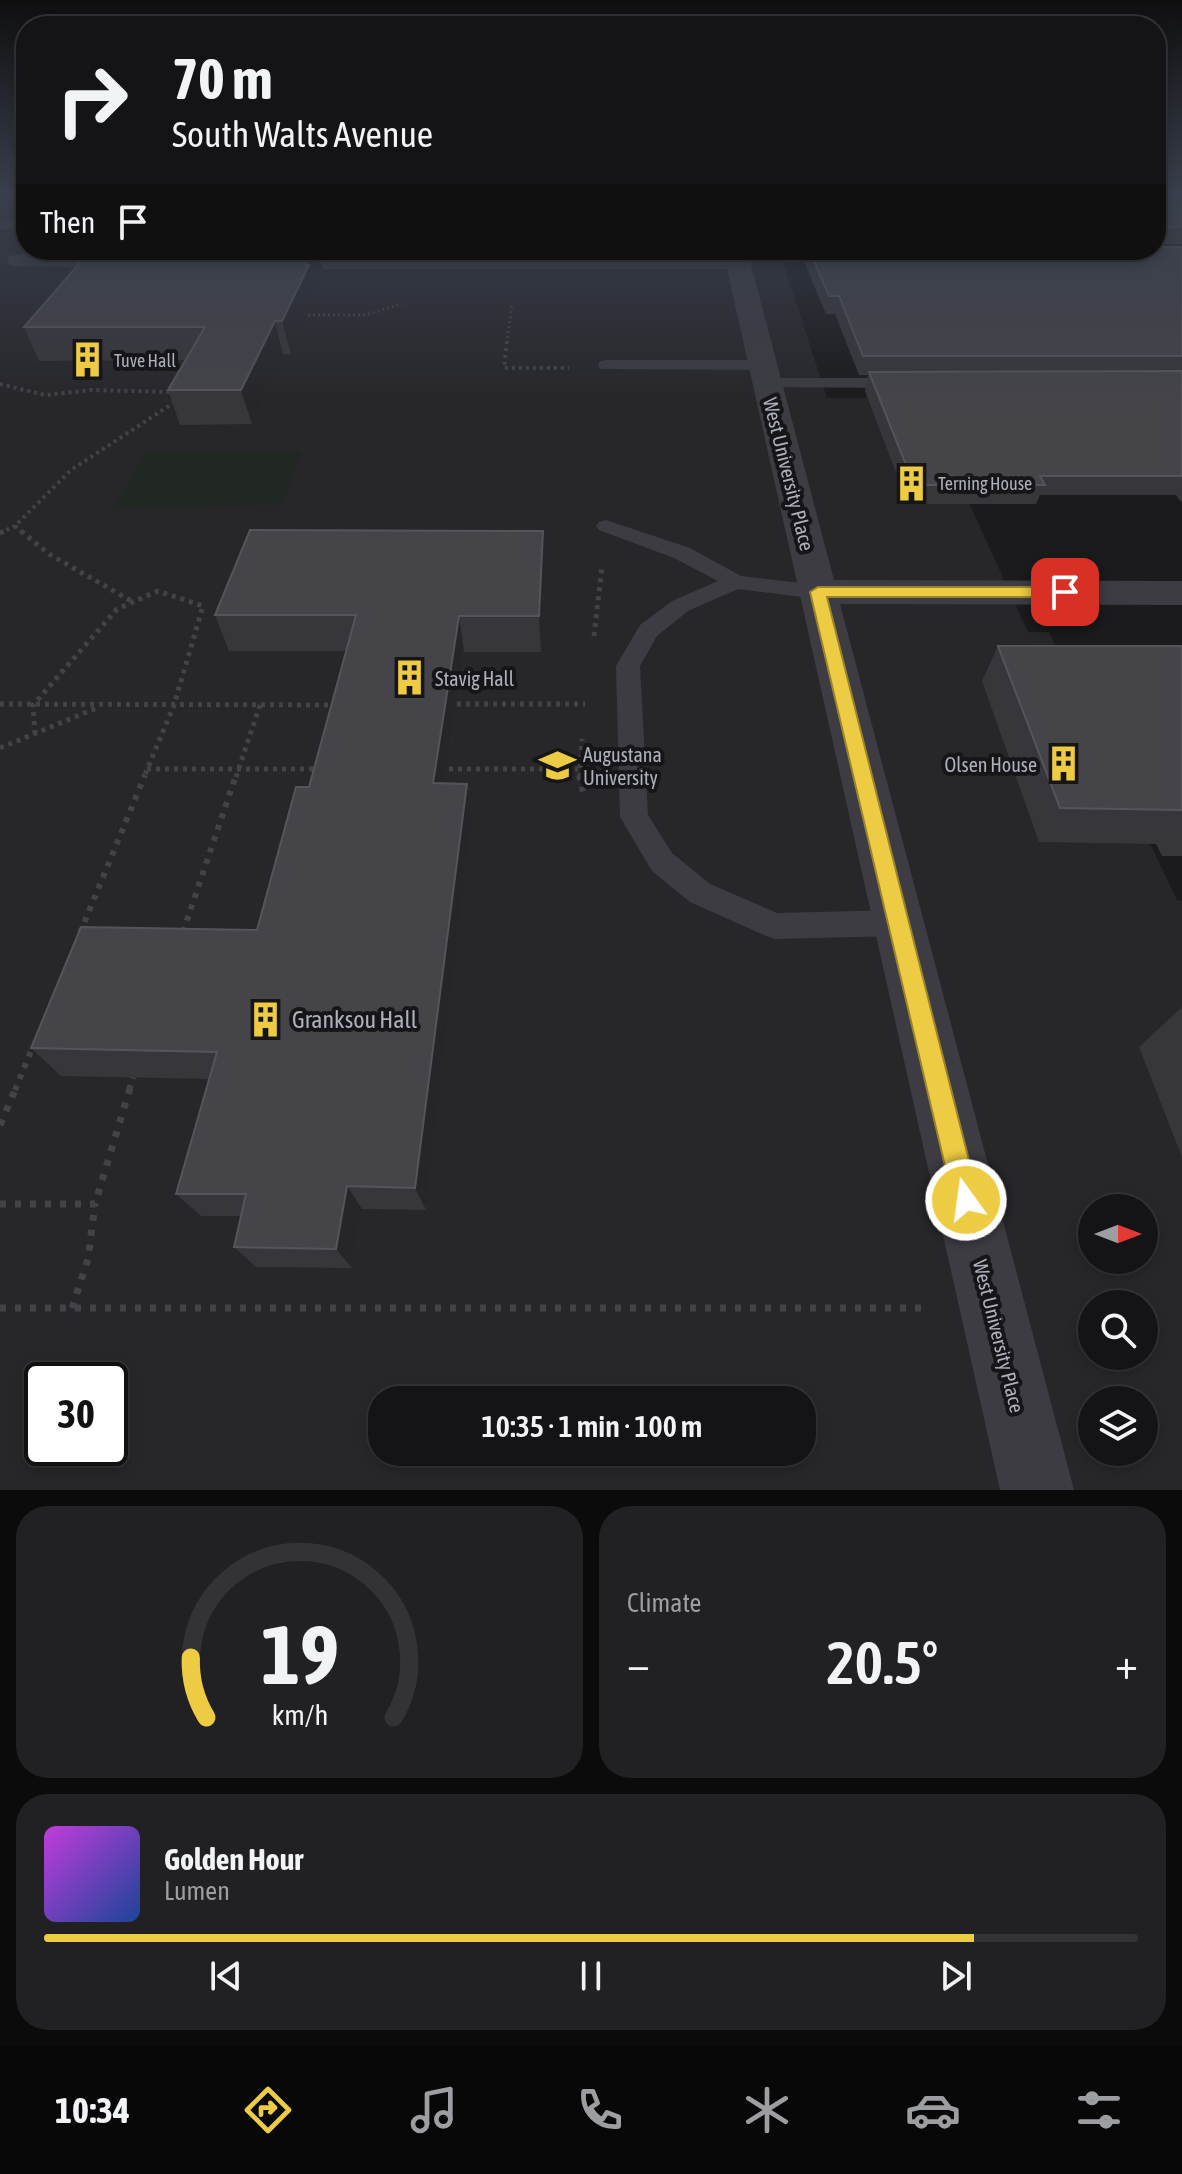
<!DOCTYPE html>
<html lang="en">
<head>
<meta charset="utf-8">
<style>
  :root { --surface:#141416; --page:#212123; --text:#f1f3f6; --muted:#9d9ea1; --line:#333335; --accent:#edcb43 }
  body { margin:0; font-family:"Asap Condensed",sans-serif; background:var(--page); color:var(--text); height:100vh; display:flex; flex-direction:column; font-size:30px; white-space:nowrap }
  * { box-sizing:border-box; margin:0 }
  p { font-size:26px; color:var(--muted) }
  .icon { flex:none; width:44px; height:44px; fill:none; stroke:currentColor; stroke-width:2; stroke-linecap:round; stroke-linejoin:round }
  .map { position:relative; height:1490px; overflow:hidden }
  .drawer { display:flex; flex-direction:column; gap:16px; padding:16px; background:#0b0b0c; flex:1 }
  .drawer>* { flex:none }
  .guide { position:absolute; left:16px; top:16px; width:1150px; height:244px; border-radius:32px; box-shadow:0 4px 12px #0003,0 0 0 2px var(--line); background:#141416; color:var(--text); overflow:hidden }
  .needle { width:52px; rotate:90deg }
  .fabs { position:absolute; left:1078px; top:1194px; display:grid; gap:16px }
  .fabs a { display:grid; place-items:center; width:80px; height:80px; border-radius:50%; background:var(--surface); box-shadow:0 4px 12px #0003,0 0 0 2px var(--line); font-size:40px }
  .speed { position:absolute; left:24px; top:1362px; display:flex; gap:16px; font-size:40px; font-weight:700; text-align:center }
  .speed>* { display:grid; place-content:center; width:104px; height:104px; border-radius:50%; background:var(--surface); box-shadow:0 4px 12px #0003,0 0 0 2px var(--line); line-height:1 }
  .speed .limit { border:4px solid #111; border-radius:12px; background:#fff; color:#111 }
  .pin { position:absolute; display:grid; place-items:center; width:68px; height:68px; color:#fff; margin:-34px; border-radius:16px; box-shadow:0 4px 12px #0006 }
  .me { position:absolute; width:88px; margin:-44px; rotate:346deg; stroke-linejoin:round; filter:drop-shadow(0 0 6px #0008) }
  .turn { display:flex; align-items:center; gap:28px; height:168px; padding:0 24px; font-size:36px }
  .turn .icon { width:104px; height:104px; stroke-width:2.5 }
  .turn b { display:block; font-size:56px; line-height:68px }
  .then { display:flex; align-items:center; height:76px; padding:0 24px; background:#0003; gap:16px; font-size:30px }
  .big { font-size:60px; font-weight:600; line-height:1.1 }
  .drawer .card { flex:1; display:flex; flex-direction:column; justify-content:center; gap:12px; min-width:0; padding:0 28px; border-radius:32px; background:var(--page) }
  .drawer .dial { align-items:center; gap:0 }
  .dial svg { height:208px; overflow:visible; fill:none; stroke:var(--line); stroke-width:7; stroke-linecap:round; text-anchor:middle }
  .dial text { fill:var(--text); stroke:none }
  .song { display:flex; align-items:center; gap:24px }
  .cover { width:96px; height:96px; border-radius:12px; background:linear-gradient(135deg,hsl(290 70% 55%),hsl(220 70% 35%)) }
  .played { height:8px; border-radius:4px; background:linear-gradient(90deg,var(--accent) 85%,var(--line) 85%) }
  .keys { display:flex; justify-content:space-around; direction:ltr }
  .heat { display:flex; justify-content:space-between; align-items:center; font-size:44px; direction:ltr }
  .drawer .tiles { flex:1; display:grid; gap:16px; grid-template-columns:1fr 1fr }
  .card:last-child { grid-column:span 2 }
  .trip { position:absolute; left:368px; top:1386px; width:448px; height:80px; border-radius:32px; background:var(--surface); box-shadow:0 4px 12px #0003,0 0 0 2px var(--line); font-weight:600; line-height:80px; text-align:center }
  .dock { display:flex; height:128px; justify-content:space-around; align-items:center; background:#080809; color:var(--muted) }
  .dock .icon { width:56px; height:56px }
  .dock .active { color:var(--accent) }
  .dock b { font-size:36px; color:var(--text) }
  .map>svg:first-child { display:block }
  .built { fill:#27272a; fill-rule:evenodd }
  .green { fill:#212823 }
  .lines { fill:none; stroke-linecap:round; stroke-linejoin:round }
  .path-far4 { stroke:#424349; stroke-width:3; stroke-dasharray:2 3; stroke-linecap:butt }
  .path-far3 { stroke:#424349; stroke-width:4; stroke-dasharray:3 4; stroke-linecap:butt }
  .path-far2 { stroke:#424349; stroke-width:5; stroke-dasharray:4 5; stroke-linecap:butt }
  .path-far1 { stroke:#424349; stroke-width:6; stroke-dasharray:5 7; stroke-linecap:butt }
  .path { stroke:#424349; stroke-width:7; stroke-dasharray:6 9; stroke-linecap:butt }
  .lane { fill:#3c3c42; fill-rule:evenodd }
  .street { fill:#3c3c42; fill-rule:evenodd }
  .wall { fill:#37373b }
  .shaded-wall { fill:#262629 }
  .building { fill:#444449; stroke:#54555b; stroke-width:2 }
  .route { fill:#edcb43; stroke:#9a842c; stroke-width:2 }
  .labels { text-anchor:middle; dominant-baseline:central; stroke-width:8; stroke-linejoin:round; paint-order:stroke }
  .far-poi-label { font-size:18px; fill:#aeb0bc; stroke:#161618; text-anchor:start }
  .street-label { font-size:20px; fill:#aeb0bc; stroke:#161618 }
  .poi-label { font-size:20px; fill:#aeb0bc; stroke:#161618; text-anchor:start }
  .near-poi-label { font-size:24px; fill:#aeb0bc; stroke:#161618; text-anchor:start }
</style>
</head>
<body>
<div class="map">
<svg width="1182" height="1490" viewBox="0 0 1182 1490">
  <rect width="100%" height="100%" fill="#1b1b1d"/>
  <path class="built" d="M0,194H26V250H779L827,398H921L1028,632H1049L1177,900L1182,901V1490H0ZM1092,1208H1144V1260H1092ZM1092,1304H1144V1356H1092ZM42,1380H110V1448H42ZM382,1400H802V1452H382ZM1092,1400H1144V1452H1092Z"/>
  <polygon class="green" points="301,452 282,505 115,507 145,453"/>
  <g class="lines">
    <g class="path-far4">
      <polyline points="308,315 365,315 402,304"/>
      <polyline points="507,343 512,303"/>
    </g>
    <g class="path-far3">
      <polyline points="507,341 504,368 569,368"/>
      <polyline points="0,384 45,395 92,390 174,392"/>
      <polyline points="15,526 23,533"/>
      <polyline points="0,533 15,526 71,470 178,400"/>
    </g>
    <g class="path-far2">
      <polyline points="21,531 49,554 133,602"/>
      <polyline points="0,533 5,531"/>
      <polyline points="594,636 602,566"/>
      <polyline points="0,704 335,705"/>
      <polyline points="457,704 585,704"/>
      <polyline points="35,734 33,705 117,609 158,591 203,606 174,705 144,777"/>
      <polyline points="0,748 99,707"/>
      <polyline points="147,769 318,769"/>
      <polyline points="440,769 578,769"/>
      <polyline points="236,777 260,705"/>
      <polyline points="580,777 582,739"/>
    </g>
    <g class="path-far1">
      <polyline points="579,775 583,792"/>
      <polyline points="183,932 236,775"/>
      <polyline points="80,933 145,775"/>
      <polyline points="15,1090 33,1046"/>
      <polyline points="129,1090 133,1077"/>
    </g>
    <g class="path">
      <polyline points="0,1125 16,1088"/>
      <polyline points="0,1204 95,1204 130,1088"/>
      <polyline points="0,1308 925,1308"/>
      <polyline points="72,1308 88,1259 95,1204"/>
    </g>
    <g class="lane">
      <rect x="0" y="221" width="26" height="8"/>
      <polygon points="606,360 762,360 770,365 762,370 600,369 598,365 600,361"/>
      <polygon points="767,378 902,378 911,383 902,388 761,387 758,383 761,379"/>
      <polygon points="606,520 690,548 741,576 818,585 826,587 829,592 826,597 818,599 738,589 688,611 657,636 640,666 648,815 672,853 710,884 777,913 899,910 910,914 914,923 910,932 899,936 775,939 764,935 690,902 652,871 620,817 616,666 640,625 672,601 718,581 674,558 599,530 596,526 599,522"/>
    </g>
    <g class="street">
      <polygon points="723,250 877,250 880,254 876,259 868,261 750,261 834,580 1182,581 1182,605 840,604 1074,1490 1000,1490 727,269 260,269 251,267 248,262 251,257 260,255 724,255"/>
      <polygon points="19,254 139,254 148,256 151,261 148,266 139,268 10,266 7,261 10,256"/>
    </g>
  </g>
  <g class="wall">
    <rect x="1156" y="194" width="26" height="50"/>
    <polygon points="1182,247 1182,501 1180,501 1176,495 1040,495 1036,504 908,504 865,391 868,375 859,375 835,314 826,314 805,264 807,250 1156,250"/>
    <polygon points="91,250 332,250 332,251 319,251 323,271 315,290 316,296 291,354 283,354 252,424 180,425 168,390 186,360 39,361 24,327"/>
    <polygon points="545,567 541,652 464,652 445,784 467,784 472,818 426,1210 362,1209 352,1268 256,1267 234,1247 241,1216 201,1216 176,1194 209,1079 61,1076 31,1048 257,930 309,787 346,651 229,651 215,615"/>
    <polygon points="998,646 1182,646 1182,856 1162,856 1156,844 1039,842 982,681"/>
    <polygon points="1182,1007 1182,1157 1139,1047"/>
  </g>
  <g class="shaded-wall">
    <polygon points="1163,227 1156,244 1156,240 1160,230"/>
    <polygon points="312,250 318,250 323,271 315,290 316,296 291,354 282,321"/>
    <polygon points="275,321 283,354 252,424 241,390"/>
    <polygon points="543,531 545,567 541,652 539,616"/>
    <polygon points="459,616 464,652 440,818 433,783"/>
    <polygon points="467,784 472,818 426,1210 415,1188"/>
    <polygon points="347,1186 362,1209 352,1268 336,1249"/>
  </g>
  <g class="building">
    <polygon points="1156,194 1182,194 1182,227 1163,227 1160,230 1156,230"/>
    <polygon points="1156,247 1182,247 1182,356 863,356 839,296 829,296 809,250 1156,250"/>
    <polygon points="91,250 312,250 305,265 309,265 282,321 275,321 241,390 168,390 205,327 24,327"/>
    <polygon points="1182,371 1182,476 1040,476 1045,485 914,485 869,372"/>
    <polygon points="250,530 543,531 539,616 459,616 433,783 467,784 415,1188 347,1186 336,1249 234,1247 246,1194 176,1194 217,1052 31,1048 81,927 257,930 296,787 309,787 356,615 215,615"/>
    <polygon points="998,646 1182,646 1182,810 1060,808"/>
  </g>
  <linearGradient id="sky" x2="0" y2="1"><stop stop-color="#0f0f10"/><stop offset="0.48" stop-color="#393f4c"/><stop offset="1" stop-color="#393f4c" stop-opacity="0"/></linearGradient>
  <rect width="1182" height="402" fill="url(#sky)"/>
  <polygon class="route" points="818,587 1065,587 1073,592 1065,597 827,597 979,1200 975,1209 966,1213 957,1209 953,1200 810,592"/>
  <defs>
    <symbol id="building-bare" viewBox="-9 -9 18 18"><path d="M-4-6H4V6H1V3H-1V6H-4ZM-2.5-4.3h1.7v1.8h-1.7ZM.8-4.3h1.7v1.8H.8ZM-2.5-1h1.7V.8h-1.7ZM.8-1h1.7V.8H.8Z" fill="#edcb43" stroke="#161618" stroke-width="2.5" paint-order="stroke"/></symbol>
    <symbol id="university-bare" viewBox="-9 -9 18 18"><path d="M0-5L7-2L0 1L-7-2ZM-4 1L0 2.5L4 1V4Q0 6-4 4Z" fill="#edcb43" stroke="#161618" stroke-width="2.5" paint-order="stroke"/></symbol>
  </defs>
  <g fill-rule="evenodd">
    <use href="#building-bare" x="62" y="334" width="51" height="51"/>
    <use href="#building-bare" x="886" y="458" width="51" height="51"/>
    <use href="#building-bare" x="384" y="652" width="51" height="51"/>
    <use href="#building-bare" x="1038" y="738" width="51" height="51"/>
    <use href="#university-bare" x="532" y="740" width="51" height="51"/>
    <use href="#building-bare" x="240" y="994" width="51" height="51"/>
  </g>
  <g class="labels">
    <g class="far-poi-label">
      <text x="114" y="360">Tuve Hall</text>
      <text x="938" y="483">Terning House</text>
    </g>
    <g class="street-label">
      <text transform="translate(789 474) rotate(76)">West University Place</text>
      <text transform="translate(999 1336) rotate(76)">West University Place</text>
    </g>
    <g class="poi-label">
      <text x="435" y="678">Stavig Hall</text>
      <text x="583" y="754">Augustana<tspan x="583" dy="23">University</tspan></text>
      <text x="1037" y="764" text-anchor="end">Olsen House</text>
    </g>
    <g class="near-poi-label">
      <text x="292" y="1019">Granksou Hall</text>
    </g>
  </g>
</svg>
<div class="fabs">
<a><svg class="needle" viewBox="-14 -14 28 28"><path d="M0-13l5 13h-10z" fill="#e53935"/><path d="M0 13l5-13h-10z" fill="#9d9ea1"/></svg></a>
<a><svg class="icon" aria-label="search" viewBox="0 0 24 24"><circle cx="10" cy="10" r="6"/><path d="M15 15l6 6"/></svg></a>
<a><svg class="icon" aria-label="layers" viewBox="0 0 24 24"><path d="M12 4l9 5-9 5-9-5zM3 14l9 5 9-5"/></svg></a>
</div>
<div class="speed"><div class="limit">30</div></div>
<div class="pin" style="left:1065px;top:592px;background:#d93025"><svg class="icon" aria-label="arrive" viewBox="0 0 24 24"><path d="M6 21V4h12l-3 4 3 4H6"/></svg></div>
<svg class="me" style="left:966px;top:1200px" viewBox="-20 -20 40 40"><circle r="17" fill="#edcb43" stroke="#fff" stroke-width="3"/><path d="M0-11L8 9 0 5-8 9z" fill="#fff"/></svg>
<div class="trip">10:35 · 1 min · 100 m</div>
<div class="guide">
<div class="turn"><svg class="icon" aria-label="right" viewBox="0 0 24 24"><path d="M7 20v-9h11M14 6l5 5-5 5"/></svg><div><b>70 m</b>South Walts Avenue</div></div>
<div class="then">Then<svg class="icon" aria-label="arrive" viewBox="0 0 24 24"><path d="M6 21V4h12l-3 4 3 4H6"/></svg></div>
</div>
</div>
<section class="drawer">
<div class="tiles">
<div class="card dial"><svg viewBox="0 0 100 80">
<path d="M14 69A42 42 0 1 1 86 69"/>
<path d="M14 69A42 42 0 0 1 8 46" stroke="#edcb43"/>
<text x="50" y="56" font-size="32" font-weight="700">19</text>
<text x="50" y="72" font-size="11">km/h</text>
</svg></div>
<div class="card"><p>Climate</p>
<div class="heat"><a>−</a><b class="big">20.5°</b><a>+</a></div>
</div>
<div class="card">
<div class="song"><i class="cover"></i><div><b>Golden Hour</b><p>Lumen</p></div></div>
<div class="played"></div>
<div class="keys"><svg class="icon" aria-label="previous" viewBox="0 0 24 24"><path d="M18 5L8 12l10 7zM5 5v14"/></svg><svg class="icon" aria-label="pause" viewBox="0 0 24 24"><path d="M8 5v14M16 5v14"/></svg><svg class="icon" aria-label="next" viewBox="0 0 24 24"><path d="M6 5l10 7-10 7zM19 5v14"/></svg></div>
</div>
</div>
</section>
<nav class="dock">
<b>10:34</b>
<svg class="icon active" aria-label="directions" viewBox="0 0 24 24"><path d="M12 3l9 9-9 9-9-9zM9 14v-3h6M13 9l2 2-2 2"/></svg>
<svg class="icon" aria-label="music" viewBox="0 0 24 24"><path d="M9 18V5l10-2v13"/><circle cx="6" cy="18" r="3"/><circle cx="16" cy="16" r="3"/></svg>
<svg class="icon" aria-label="phone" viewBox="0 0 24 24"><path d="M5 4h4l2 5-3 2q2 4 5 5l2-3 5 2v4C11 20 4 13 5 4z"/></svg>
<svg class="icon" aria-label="climate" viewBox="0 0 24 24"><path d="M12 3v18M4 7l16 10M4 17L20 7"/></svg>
<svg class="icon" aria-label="car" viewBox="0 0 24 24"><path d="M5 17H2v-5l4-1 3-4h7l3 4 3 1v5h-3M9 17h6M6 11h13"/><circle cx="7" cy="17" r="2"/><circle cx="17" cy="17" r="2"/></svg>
<svg class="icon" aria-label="filters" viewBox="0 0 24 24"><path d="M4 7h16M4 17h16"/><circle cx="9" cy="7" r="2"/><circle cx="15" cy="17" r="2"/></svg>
</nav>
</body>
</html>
